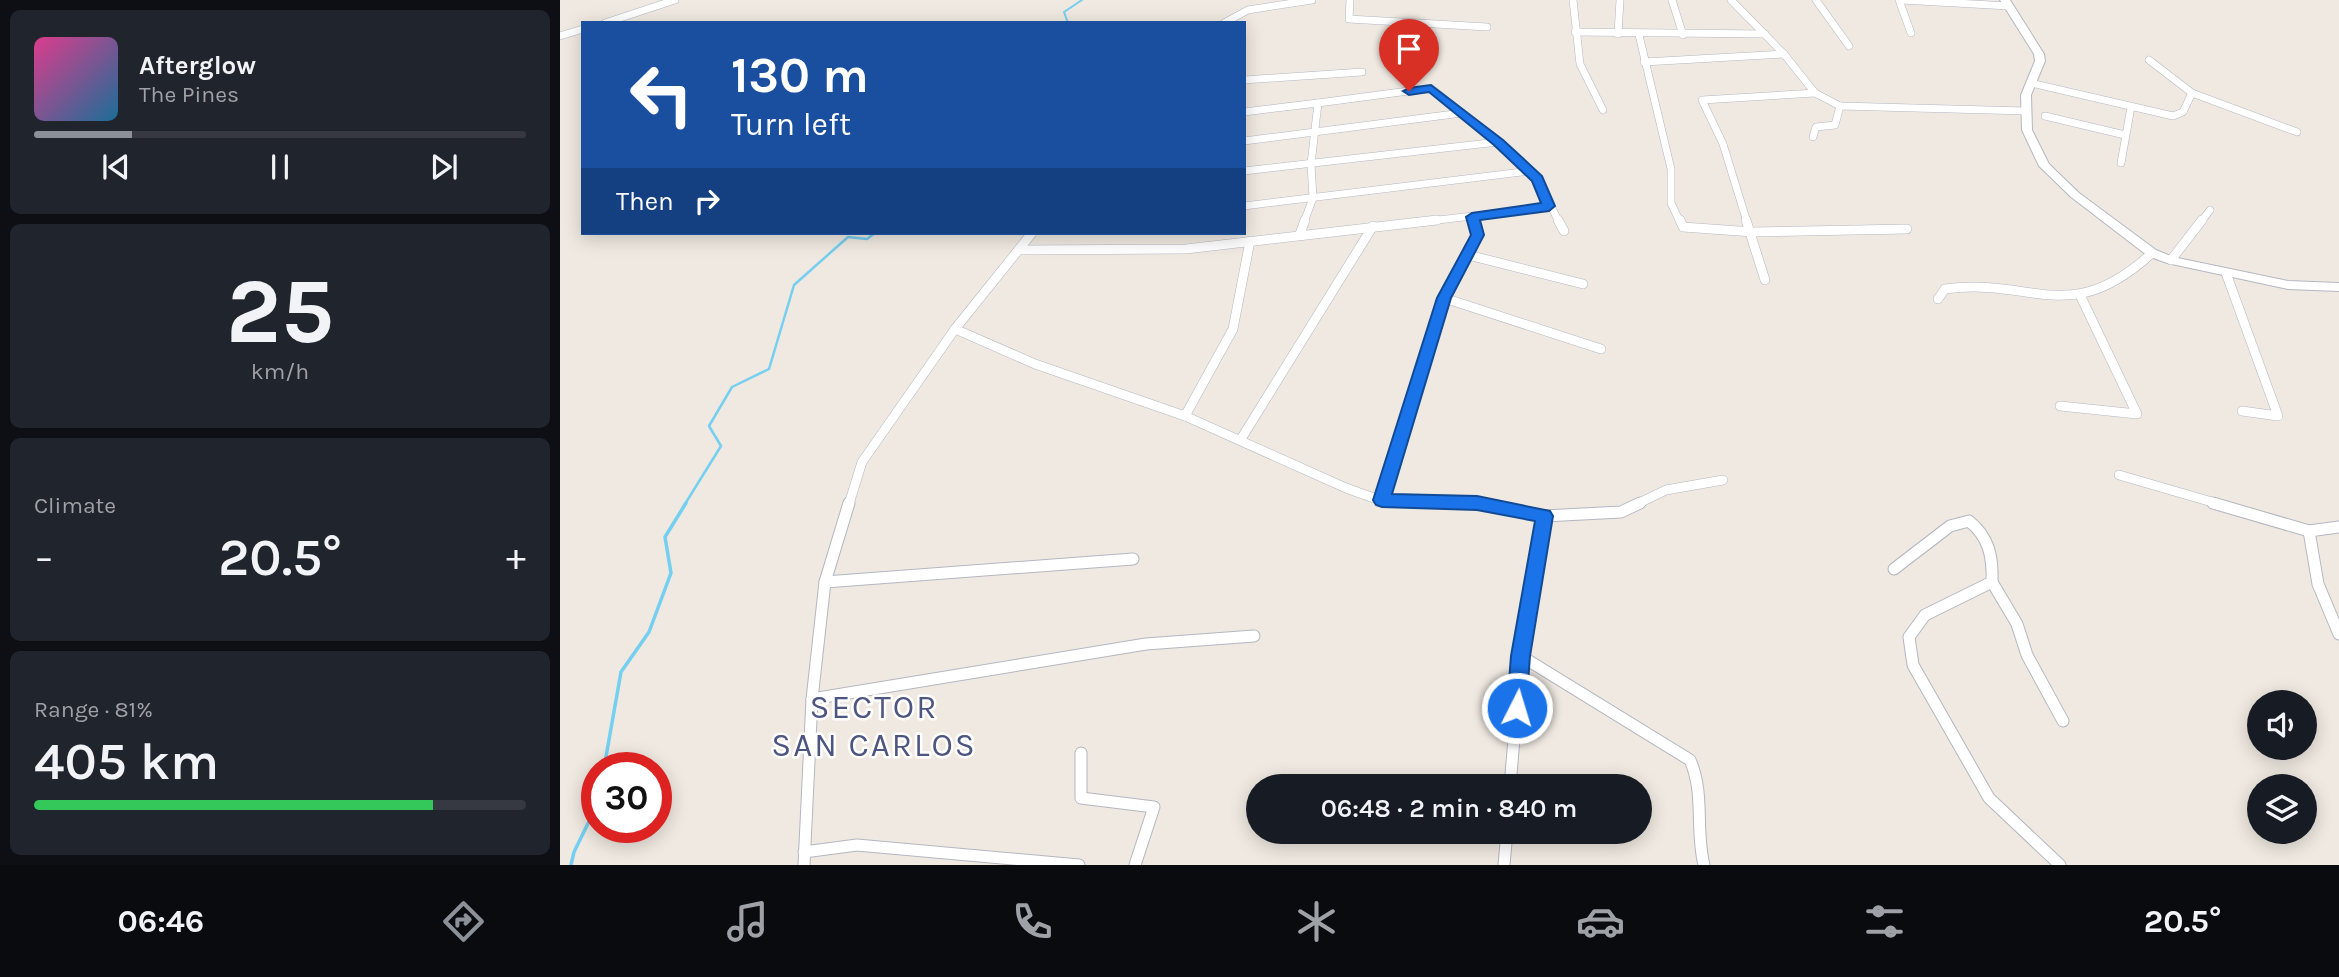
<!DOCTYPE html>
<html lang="en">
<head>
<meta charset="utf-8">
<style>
  :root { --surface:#171b24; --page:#20242c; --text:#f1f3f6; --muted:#9ea1a6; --line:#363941; --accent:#8c9099 }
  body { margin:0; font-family:Karla,sans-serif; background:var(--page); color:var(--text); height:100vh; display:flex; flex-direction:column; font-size:26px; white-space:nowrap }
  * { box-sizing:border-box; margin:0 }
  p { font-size:23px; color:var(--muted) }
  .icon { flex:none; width:38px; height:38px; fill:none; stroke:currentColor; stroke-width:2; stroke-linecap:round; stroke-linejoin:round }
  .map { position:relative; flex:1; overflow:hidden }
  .details { display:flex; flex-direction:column; gap:10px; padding:10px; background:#0d0f14; width:560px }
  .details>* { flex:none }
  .banner { position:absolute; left:21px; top:21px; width:665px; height:214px; border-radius:0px; box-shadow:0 4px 18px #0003; background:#1a4fa0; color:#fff; overflow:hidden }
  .controls { position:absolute; left:1687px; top:690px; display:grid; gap:14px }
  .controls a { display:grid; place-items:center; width:70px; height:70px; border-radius:50%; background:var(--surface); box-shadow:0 4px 18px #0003; font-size:35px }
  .speed { position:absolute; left:21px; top:752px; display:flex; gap:14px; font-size:35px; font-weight:700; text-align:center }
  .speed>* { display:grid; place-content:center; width:91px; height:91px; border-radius:50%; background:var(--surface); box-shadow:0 4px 18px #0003; line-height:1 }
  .speed .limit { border:10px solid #d22; background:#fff; color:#111 }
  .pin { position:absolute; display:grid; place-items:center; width:60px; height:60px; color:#fff; margin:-72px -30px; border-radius:50% 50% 50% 0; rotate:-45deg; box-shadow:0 0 7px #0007 }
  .pin .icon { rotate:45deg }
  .me { position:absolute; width:77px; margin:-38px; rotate:5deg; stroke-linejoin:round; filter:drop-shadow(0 0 5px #0008) }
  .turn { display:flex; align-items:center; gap:24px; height:147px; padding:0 35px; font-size:32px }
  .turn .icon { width:91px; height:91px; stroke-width:2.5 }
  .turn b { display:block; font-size:49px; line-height:60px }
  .then { display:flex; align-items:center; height:66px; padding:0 35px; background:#0003; gap:14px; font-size:26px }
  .big { font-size:52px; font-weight:600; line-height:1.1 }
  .details .widget { flex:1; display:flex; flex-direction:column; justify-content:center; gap:10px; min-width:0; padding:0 24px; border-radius:10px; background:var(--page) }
  .details .dial { align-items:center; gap:0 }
  .dial b { font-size:91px; line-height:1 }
  .song { display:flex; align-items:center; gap:21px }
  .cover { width:84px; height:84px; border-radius:10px; background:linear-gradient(135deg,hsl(330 70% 55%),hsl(200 70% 35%)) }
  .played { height:7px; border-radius:4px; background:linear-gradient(90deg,var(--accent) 20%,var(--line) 20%) }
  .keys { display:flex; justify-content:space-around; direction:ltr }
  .heat { display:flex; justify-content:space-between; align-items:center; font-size:38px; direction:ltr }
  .charge { height:10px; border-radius:5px; background:linear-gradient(90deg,#34c759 81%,var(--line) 0) }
  .trip { position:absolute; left:686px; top:774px; width:406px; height:70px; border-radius:35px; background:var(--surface); box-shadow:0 4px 18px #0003; font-weight:600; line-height:70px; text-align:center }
  .menu { display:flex; height:112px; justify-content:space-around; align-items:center; background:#090b0e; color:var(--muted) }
  .menu .icon { width:49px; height:49px }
  .menu .active { color:var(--accent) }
  .menu b { font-size:32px; color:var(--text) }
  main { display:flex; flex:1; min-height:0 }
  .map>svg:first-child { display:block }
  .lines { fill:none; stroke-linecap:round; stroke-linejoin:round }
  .stream-far2 { stroke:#75cff0; stroke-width:2 }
  .stream-far1 { stroke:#75cff0; stroke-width:2.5 }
  .stream { stroke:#75cff0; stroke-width:3.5 }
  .street-far2-casing { stroke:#b4b7c1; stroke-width:8 }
  .street-far1-casing { stroke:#b4b7c1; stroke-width:10 }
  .street-casing { stroke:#b4b7c1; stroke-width:13 }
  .secondary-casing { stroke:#b4b7c1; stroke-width:2 }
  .street-far2 { stroke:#fff; stroke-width:7 }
  .street-far1 { stroke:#fff; stroke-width:9 }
  .street { stroke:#fff; stroke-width:11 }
  .secondary { fill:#fff; fill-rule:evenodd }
  .route { fill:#1a73e8; stroke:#114b97; stroke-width:2 }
  .labels { text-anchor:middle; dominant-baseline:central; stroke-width:5; stroke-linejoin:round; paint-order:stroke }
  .near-neighbourhood-label { font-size:33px; letter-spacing:2px; fill:#4d5680; stroke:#fff }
</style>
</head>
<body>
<main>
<section class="details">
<div class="widget">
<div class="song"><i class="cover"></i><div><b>Afterglow</b><p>The Pines</p></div></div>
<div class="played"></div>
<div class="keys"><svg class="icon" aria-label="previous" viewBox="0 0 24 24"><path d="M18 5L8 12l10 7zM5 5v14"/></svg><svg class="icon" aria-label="pause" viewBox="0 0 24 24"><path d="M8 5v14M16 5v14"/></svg><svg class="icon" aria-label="next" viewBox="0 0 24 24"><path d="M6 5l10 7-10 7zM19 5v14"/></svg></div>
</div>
<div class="widget dial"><b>25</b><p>km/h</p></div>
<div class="widget"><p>Climate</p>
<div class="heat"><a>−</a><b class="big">20.5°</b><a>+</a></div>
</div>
<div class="widget"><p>Range · 81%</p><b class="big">405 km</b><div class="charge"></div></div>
</section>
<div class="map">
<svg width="1779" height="865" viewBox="0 0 1779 865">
  <rect width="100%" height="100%" fill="#efe9e1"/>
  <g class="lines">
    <polyline class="stream-far2" points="508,23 504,12 522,0"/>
    <polyline class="stream-far1" points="125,504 161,446 149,426 172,387 209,369 234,285 288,237 307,239 315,233"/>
    <g class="stream">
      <polyline points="44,768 61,672 89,632 111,573 105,537 126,503"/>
      <polyline points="11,865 14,852 37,805"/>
    </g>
    <defs>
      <g id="street-far2">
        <polyline points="790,0 789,19 927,27"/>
        <polyline points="1013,0 1020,64 1043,110"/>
        <polyline points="1112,0 1123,35"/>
        <polyline points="1171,0 1224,54 1255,93 1280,106 1466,111"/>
        <polyline points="1256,0 1289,46"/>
        <polyline points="1339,0 1351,33"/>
        <polyline points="1341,0 1449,6"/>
        <polyline points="45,23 115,0"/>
        <polyline points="664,23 688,10 752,0"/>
        <polyline points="1015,32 1205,34"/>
        <polyline points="1058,34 1060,0"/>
        <polyline points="1079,35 1111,169 1111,203 1120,222"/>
        <polyline points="0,36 23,29"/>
        <polyline points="1589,60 1632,93"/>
        <polyline points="1084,62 1224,54"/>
        <polyline points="684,80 802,72"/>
        <polyline points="1471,83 1613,116 1623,112 1632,93 1737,132"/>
        <polyline points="758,103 871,88 938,142 977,179 999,222"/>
        <polyline points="684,112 758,103 751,164 753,198 744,222"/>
        <polyline points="1485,116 1565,135"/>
        <polyline points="1253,137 1256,127 1275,125 1280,106"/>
        <polyline points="684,141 902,113"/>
        <polyline points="1561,163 1571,107"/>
        <polyline points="684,171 938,142"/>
        <polyline points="684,206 970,171"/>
        <polyline points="913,217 914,222"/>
        <polyline points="861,222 989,207"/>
        <polyline points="1187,222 1163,144 1142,100 1255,93"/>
        <polyline points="1641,222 1650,210"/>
      </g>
      <g id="street-far1">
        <polyline points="998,220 1004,231"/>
        <polyline points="1120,220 1123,227 1193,232 1347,229"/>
        <polyline points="1186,220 1205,280"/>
        <polyline points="740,234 745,220"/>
        <polyline points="461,250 626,249 877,220"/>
        <polyline points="908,255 1023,284"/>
        <polyline points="1611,260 1642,220"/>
        <polyline points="1666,273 1718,416 1682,411"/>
        <polyline points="884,298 1041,349"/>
        <path d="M1378,299L1385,289C1474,277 1509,329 1592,253"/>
        <polyline points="395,329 475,364 625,416 786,488 822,501 924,504"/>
        <polyline points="1500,406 1577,414 1520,295"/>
        <polyline points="625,416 673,329 690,241"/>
        <polyline points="681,439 813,226"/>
        <polyline points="1559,475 1659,504"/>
        <polyline points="822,501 884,298 918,235 914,220"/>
        <polyline points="289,504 302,462 395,329 472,233"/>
        <polyline points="1077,504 1106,490 1163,480"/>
      </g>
      <g id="street">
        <path d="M898,503H917L984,516L961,656L1130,760C1145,794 1135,830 1144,865"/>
        <polyline points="1653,503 1749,531"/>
        <polyline points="984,516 1061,512 1080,503"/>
        <polyline points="1779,527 1749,531 1758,584 1779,634"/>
        <path d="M1334,569L1390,526L1409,521C1429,537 1433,557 1432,582"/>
        <polyline points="265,582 573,559"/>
        <polyline points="252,699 586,644 694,636"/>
        <polyline points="521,753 521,798 594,807 575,865"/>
        <polyline points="950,786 961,656"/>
        <polyline points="244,852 297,845 519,865"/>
        <polyline points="244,865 252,699 265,582 289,503"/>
        <polyline points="944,865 947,831"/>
        <polyline points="1500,865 1429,798 1353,665 1349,637 1365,615 1432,582 1457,624 1467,655 1503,721"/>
      </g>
      <polygon id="secondary" points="1440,0 1450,0 1484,54 1485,61 1471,95 1472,130 1489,164 1519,193 1596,250 1613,257 1728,281 1779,283 1779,291 1728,289 1607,263 1588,256 1511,197 1479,166 1462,130 1461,95 1475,61 1474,54"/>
    </defs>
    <use href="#street-far2" class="street-far2-casing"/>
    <use href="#street-far1" class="street-far1-casing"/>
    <use href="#street" class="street-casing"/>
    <use href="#secondary" class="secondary-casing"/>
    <use href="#street-far2" class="street-far2"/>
    <use href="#street-far1" class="street-far1"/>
    <use href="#street" class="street"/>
    <use href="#secondary" class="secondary"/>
  </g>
  <polygon class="route" points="871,85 943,140 982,176 995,206 989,211 920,220 924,235 891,298 832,494 917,496 990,511 993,516 970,656 966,708 963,714 957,717 950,714 947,708 951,656 975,521 917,510 822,507 816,505 813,500 877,298 911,235 906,217 912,213 981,203 972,181 934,145 869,92 849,95 843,91 849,88"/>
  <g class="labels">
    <g class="near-neighbourhood-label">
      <text x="314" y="707">SECTOR<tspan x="314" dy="38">SAN CARLOS</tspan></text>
    </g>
  </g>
</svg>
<div class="controls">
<a><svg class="icon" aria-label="sound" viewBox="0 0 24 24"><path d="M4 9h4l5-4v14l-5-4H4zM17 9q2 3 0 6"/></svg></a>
<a><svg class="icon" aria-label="layers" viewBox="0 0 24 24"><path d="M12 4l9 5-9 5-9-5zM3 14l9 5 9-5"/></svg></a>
</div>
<div class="speed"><div class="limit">30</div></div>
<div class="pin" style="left:849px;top:91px;background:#d93025"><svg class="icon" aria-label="arrive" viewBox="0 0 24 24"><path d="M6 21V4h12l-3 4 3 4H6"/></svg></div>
<svg class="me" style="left:957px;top:708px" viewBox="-20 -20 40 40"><circle r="17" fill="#1a73e8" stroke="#fff" stroke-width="3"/><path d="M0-11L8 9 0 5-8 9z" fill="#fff"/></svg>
<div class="trip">06:48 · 2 min · 840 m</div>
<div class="banner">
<div class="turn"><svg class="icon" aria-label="left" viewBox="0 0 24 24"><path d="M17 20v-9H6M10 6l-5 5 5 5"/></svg><div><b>130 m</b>Turn left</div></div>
<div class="then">Then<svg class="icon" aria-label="right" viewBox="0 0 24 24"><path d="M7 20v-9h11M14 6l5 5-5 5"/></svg></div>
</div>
</div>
</main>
<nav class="menu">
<b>06:46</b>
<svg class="icon active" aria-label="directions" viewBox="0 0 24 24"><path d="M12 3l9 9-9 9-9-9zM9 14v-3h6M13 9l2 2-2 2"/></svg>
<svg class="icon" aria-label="music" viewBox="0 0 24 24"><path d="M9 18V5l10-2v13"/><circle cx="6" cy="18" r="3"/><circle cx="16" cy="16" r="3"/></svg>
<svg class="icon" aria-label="phone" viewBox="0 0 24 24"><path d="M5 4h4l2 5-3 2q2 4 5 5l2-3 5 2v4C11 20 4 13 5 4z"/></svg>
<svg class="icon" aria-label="climate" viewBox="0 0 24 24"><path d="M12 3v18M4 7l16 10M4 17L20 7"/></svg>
<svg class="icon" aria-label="car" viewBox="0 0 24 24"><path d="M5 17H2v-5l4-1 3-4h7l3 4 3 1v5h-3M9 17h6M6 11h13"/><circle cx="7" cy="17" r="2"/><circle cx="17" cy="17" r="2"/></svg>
<svg class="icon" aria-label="filters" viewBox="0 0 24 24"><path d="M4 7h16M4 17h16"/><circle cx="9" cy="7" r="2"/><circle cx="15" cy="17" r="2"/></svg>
<b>20.5°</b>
</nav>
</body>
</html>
